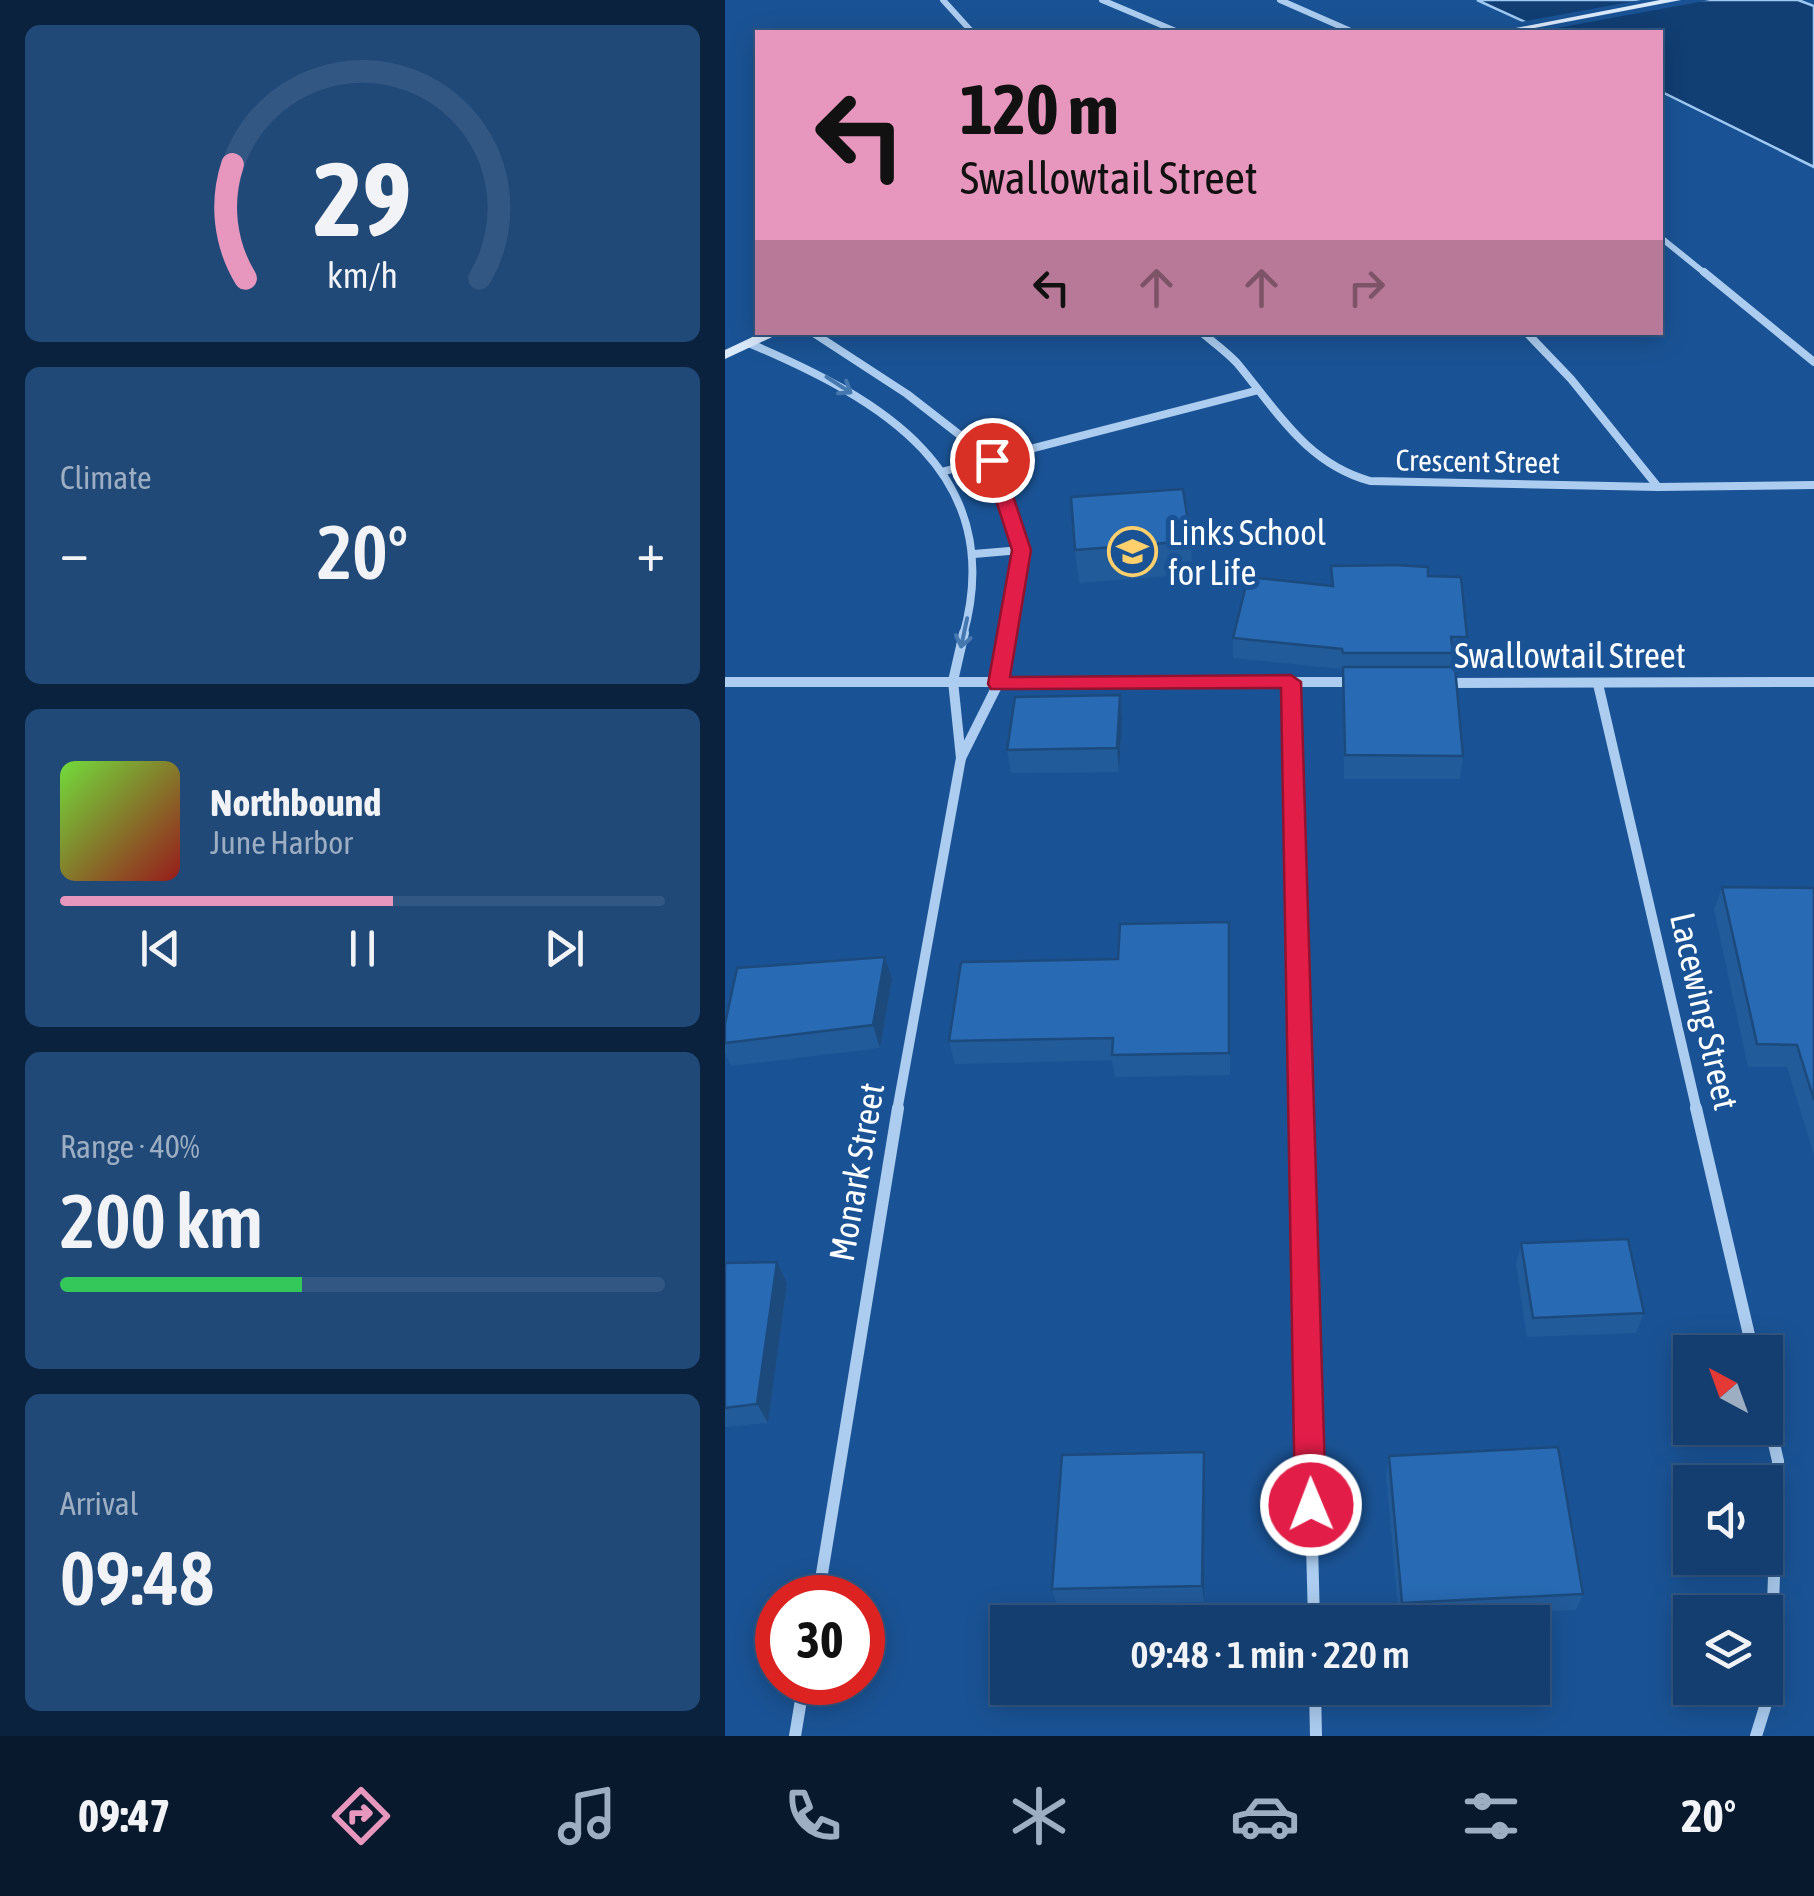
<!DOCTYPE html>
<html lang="en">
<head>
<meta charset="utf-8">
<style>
  :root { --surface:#143e70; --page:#214978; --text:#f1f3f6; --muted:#9daec3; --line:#335783; --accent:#e797bd }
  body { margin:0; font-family:"Asap Condensed",sans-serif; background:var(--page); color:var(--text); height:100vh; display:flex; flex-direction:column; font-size:38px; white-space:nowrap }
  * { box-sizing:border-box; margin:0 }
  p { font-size:32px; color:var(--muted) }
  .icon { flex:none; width:55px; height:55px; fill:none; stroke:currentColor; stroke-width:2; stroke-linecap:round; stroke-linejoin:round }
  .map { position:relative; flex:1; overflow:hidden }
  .side { display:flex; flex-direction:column; gap:25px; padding:25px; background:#0b223e; width:725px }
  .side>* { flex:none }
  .hud { position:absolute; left:30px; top:30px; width:908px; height:305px; border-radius:0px; box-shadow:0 5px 25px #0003,0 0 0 2px var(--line); background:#e797bd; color:#111; overflow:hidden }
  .needle { width:65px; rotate:319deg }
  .tools { position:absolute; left:948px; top:1335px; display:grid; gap:20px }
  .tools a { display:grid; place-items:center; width:110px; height:110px; border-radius:0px; background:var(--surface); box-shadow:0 5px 25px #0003,0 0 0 2px var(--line); font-size:50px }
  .speed { position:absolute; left:30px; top:1575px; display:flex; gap:20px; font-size:50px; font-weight:700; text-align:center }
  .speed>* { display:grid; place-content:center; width:130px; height:130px; border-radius:50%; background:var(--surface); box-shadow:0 5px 25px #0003,0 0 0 2px var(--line); line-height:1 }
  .speed .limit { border:15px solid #d22; background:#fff; color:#111 }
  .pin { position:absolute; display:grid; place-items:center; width:85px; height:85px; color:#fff; margin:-42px; border:5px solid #fff; border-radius:50%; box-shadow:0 2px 10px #0007 }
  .me { position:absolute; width:110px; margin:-55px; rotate:359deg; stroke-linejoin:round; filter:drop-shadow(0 0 8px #0008) }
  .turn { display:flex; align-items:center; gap:35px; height:210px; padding:0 40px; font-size:45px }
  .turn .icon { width:130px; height:130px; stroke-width:2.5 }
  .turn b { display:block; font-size:70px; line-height:85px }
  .lanes { display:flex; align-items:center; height:95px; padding:0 40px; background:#0003; justify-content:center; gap:50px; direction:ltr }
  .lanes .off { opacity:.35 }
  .big { font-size:75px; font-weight:600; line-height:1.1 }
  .side .tile { flex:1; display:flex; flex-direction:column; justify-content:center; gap:15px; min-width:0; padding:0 35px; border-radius:15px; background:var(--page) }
  .side .dial { align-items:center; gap:0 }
  .dial svg { height:260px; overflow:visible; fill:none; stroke:var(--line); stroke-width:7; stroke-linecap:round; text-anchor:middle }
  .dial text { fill:var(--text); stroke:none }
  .song { display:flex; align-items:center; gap:30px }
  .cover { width:120px; height:120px; border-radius:15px; background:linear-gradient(135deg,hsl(100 70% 55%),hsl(0 70% 35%)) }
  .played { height:10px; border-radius:5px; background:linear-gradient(90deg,var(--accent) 55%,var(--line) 55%) }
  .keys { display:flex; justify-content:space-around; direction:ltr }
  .heat { display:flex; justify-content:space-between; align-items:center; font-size:55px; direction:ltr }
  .charge { height:15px; border-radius:8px; background:linear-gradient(90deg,#34c759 40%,var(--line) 0) }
  .trip { position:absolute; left:265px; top:1605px; width:560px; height:100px; border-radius:0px; background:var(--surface); box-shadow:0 5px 25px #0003,0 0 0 2px var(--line); font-weight:600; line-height:100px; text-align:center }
  .dock { display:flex; height:160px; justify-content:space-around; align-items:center; background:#08192d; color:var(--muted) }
  .dock .icon { width:70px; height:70px }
  .dock .on { color:var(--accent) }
  .dock b { font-size:45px; color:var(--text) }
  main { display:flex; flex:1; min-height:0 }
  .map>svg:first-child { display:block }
  .water { fill:#113e73; stroke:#9fc8f2; stroke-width:2.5 }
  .pier { fill:#1a5395 }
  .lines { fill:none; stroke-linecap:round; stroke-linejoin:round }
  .street-far3 { stroke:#accdf0; stroke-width:6 }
  .street-far2 { stroke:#accdf0; stroke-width:8 }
  .street-far1 { stroke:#accdf0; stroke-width:10 }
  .street { stroke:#accdf0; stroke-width:12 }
  .secondary { fill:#dae9fb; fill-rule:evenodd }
  .wall { fill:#225b9a }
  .shaded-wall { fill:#1c4a7d }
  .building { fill:#286ab3; stroke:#1c4a7d; stroke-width:2.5 }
  .oneway { stroke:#4678b0 }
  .route { fill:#e11d48; stroke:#92132f; stroke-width:2.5 }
  .labels { text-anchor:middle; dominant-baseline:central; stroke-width:10; stroke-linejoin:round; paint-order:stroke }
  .far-street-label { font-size:30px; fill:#fff; stroke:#1a5395 }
  .poi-label { font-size:35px; fill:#fff; stroke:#1a5395; text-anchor:start }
  .street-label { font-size:35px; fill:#fff; stroke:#1a5395 }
</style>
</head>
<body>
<main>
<section class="side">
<div class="tile dial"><svg viewBox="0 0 100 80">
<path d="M14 69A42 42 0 1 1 86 69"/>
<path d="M14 69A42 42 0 0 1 10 34" stroke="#e797bd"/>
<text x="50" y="56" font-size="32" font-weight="700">29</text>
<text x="50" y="72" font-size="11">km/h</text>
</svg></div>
<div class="tile"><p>Climate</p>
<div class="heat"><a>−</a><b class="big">20°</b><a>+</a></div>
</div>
<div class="tile">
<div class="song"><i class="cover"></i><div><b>Northbound</b><p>June Harbor</p></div></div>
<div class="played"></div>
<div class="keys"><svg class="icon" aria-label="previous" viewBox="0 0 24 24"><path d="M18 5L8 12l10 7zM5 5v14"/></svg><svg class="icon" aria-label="pause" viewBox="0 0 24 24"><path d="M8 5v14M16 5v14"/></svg><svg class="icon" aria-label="next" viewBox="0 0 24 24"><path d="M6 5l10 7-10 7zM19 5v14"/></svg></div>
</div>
<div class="tile"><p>Range · 40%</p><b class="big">200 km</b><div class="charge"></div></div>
<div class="tile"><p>Arrival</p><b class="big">09:48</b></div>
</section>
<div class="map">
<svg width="1089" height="1736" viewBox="0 0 1089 1736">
  <rect width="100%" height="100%" fill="#1a5395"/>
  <polygon class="water" points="752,0 1073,0 1089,6 1089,167 935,91 935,32 822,32"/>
  <polygon class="pier" points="916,0 985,0 810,32 790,23"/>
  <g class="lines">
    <g class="street-far3">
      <polyline points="218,0 247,32"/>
      <polyline points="377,0 453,32"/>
      <polyline points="555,0 628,32"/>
      <polyline points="935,237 982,275"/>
    </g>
    <g class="street-far2">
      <polyline points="979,272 1089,362"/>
      <polyline points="87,332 182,394 267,460 297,550 282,636"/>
      <path d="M476,332C488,342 502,352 512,363C552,411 581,463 645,481L933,487L1089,485"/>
      <polyline points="801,332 846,379 933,487"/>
      <path d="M26,344C155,399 284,472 238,636"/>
      <polyline points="220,471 530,391"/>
      <polyline points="249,554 297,550"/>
    </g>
    <g class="street-far1">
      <polyline points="566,681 577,1111"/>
      <polyline points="0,682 629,682"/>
      <polyline points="721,683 1089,682"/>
      <polyline points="873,684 972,1111"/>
      <polyline points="236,758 273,684 282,633"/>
      <polyline points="172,1111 236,758 228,681 239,633"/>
    </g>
    <g class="street">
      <polyline points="576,1108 589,1622"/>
      <polyline points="971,1108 1028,1352"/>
      <polyline points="93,1598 173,1108"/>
      <polyline points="590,1688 591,1736"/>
      <polyline points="70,1736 79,1682"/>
      <polyline points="1031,1736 1045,1691 1053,1461 1040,1405"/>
    </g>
    <g class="secondary">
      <polygon points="935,0 956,0 789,32 770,32"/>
      <polygon points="38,332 58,332 0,359 0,350"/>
    </g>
  </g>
  <g class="wall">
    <polygon points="466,541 467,574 354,583 350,550"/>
    <polygon points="606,566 703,576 742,637 739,657 727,657 726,667 738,756 735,779 619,779 617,669 508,658 508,638 606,586"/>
    <polygon points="395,695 397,719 394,772 286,773 282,750"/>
    <polygon points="997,887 1089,888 1089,1155 1062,1067 1023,1067 989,910"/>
    <polygon points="505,945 505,1075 390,1077 387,1060 230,1064 224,1041 393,959"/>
    <polygon points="160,957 167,979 155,1048 6,1066 0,1053 0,1024"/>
    <polygon points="796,1243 919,1313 911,1333 802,1337 791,1264"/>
    <polygon points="52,1262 62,1283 43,1423 0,1427 0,1263"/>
    <polygon points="664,1456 858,1594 851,1610 674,1618 661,1474"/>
    <polygon points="480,1470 479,1602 332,1605 327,1589"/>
  </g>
  <g class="shaded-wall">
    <polygon points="395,695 397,719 394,772 392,748"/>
    <polygon points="160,957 167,979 155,1048 148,1025"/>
    <polygon points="52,1262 62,1283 43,1423 32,1404"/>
    <polygon points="479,1452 480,1470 479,1602 477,1586"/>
  </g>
  <g class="building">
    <polygon points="458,489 466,541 350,550 346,497"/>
    <polygon points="670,565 703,567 703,576 736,577 742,637 726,637 728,653 618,653 617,649 508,638 523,577 608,586 606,566"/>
    <polygon points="618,667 730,667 738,756 620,755"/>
    <polygon points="395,695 392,748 282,750 290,697"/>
    <polygon points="997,887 1089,888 1089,1100 1072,1045 1032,1044"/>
    <polygon points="504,922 504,1053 387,1055 388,1038 224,1041 236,962 393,959 395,924"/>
    <polygon points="160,957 148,1025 0,1043 0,1024 12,968"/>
    <polygon points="903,1239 919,1313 808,1318 796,1243"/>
    <polygon points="52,1262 32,1404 0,1408 0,1263"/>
    <polygon points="833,1447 858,1594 677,1603 664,1456"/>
    <polygon points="479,1452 477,1586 327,1589 337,1455"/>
  </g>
  <defs><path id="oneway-shaft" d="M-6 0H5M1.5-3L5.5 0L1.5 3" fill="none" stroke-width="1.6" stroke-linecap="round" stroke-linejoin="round" transform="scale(2.5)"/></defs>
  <g class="oneway">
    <use href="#oneway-shaft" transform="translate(114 385) rotate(33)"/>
    <use href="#oneway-shaft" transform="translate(239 633) rotate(102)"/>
  </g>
  <polygon class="route" points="267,454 276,460 306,550 285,677 566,675 576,682 601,1505 597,1516 586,1520 575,1516 570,1505 556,688 266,689 263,684 287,550 258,460"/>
  <defs>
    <symbol id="school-ring" viewBox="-11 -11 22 22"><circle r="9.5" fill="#1a5395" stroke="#ffd06b" stroke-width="1.5"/><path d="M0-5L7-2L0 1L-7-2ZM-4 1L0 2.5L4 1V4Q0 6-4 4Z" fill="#ffd06b"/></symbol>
  </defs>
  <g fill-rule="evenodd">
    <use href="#school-ring" x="380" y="524" width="55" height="55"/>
  </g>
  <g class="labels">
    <g class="far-street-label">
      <text transform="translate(753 461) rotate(1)">Crescent Street</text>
    </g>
    <g class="poi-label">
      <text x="443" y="532">Links School<tspan x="443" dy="40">for Life</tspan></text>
    </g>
    <g class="street-label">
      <text x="845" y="655">Swallowtail Street</text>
      <text transform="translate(980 1011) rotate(77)">Lacewing Street</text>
      <text transform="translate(131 1172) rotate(-80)">Monark Street</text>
    </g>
  </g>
</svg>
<div class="tools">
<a><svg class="needle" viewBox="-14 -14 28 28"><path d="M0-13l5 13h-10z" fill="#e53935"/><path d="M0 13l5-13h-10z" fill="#9daec3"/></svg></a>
<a><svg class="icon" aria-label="sound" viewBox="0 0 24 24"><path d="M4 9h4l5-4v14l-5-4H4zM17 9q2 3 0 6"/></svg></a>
<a><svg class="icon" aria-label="layers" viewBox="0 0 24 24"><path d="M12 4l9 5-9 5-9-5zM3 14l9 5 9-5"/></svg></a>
</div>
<div class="speed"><div class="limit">30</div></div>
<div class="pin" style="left:267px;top:460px;background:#d93025"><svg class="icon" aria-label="arrive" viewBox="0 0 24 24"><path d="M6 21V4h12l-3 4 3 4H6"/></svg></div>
<svg class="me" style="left:586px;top:1505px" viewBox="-20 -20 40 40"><circle r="17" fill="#e11d48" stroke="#fff" stroke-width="3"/><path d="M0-11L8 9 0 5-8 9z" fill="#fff"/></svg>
<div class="trip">09:48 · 1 min · 220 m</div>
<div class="hud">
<div class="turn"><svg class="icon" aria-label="left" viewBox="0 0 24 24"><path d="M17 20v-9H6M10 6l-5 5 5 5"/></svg><div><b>120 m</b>Swallowtail Street</div></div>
<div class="lanes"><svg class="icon" aria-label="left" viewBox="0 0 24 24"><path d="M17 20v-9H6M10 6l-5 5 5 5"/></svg><svg class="icon off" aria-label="ahead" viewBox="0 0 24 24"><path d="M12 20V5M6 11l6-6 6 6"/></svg><svg class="icon off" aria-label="ahead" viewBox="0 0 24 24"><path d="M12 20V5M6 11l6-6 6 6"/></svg><svg class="icon off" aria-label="right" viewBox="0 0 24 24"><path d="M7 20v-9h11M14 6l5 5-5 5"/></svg></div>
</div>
</div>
</main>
<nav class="dock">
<b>09:47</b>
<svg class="icon on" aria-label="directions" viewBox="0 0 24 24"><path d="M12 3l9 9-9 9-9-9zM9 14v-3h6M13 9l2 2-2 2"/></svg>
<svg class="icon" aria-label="music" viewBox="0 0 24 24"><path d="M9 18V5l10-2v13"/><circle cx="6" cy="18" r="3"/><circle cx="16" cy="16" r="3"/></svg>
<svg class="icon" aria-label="phone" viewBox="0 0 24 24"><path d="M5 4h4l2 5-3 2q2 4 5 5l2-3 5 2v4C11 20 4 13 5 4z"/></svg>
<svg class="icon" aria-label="climate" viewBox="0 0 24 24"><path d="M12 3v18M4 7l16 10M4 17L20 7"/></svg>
<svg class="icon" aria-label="car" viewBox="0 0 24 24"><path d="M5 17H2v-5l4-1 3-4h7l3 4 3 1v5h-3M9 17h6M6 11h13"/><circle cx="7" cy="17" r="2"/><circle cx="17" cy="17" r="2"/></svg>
<svg class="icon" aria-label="filters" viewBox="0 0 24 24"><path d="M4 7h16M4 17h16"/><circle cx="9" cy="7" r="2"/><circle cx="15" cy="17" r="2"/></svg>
<b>20°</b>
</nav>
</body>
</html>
